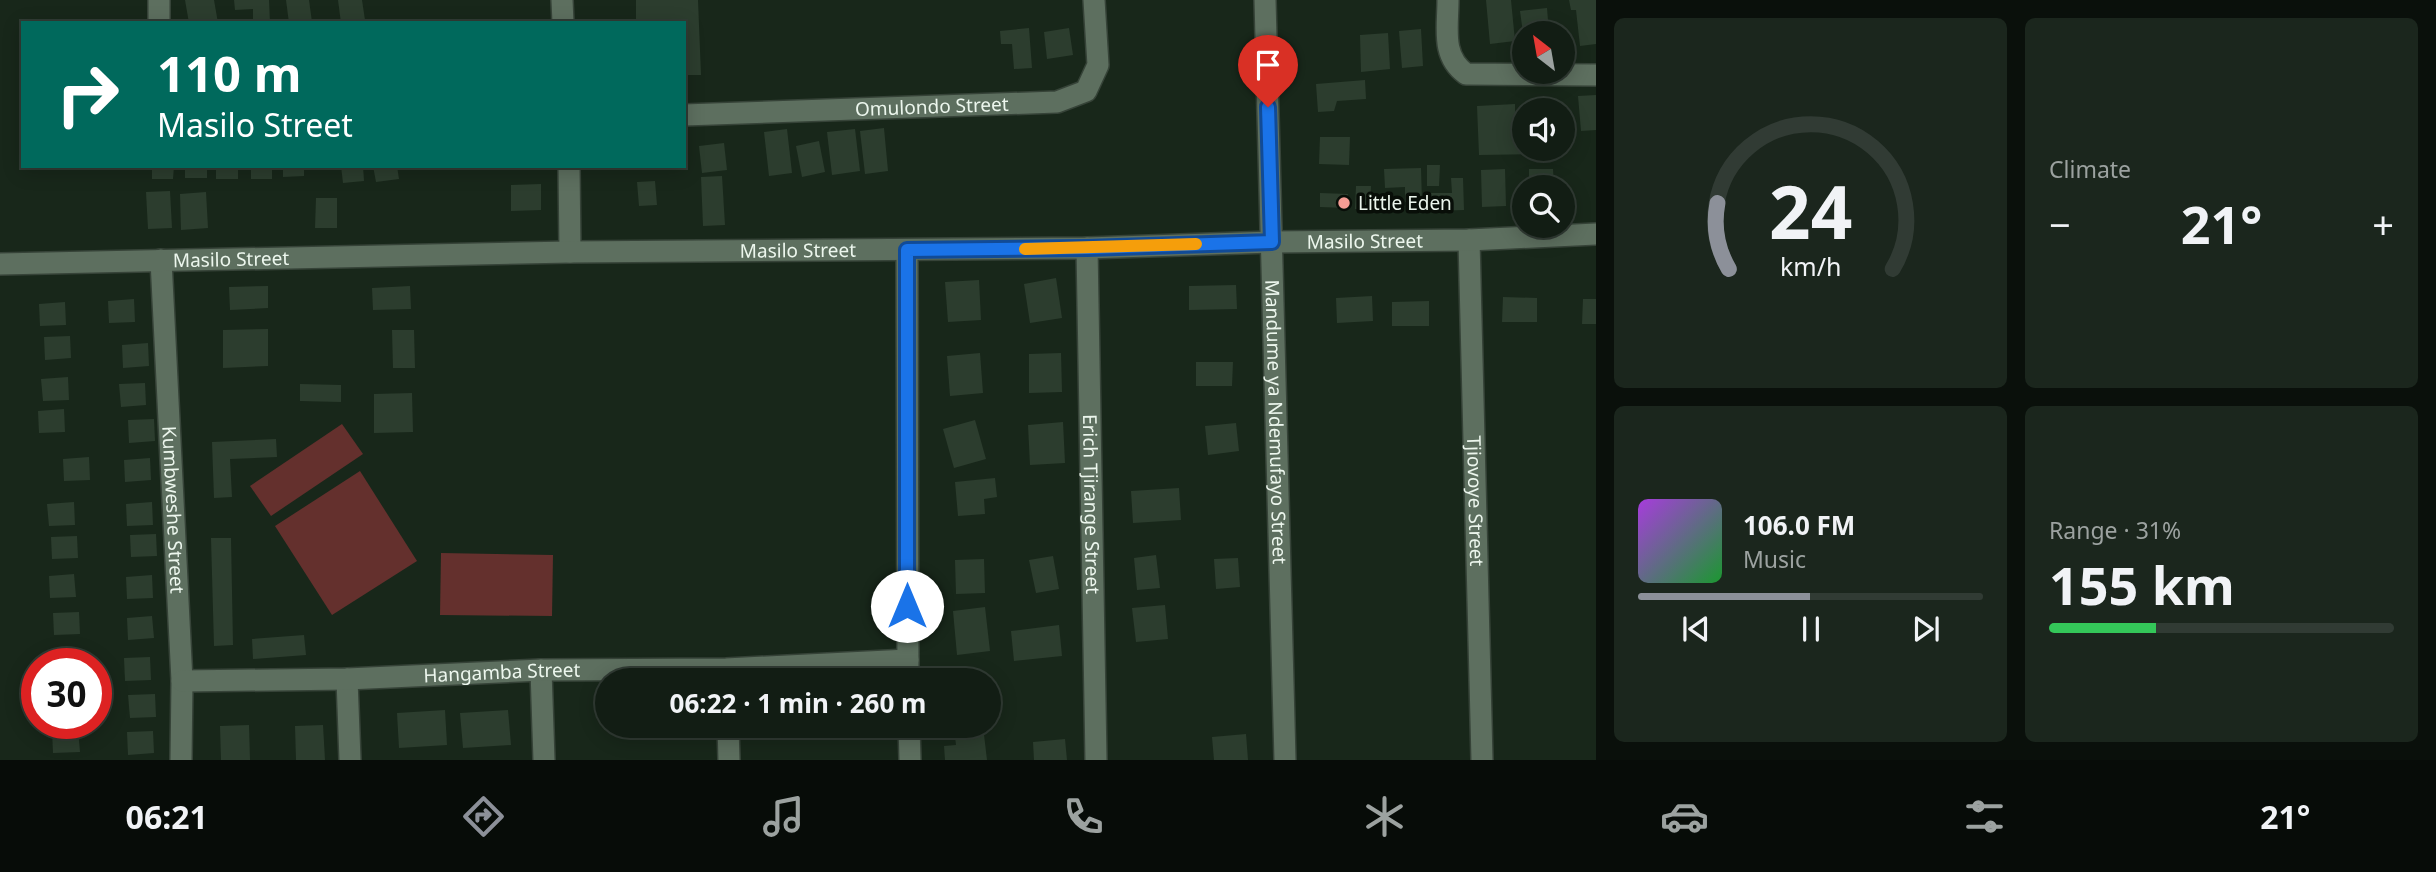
<!DOCTYPE html>
<html lang="en">
<head>
<meta charset="utf-8">
<style>
  :root { --surface:#121d14; --page:#1b261d; --text:#f1f3f6; --muted:#9ca2a0; --line:#313b34; --accent:#8c9099 }
  body { margin:0; font-family:"Noto Sans",sans-serif; background:var(--page); color:var(--text); height:100vh; display:flex; flex-direction:column; font-size:26px; white-space:nowrap }
  * { box-sizing:border-box; margin:0 }
  p { font-size:23px; color:var(--muted) }
  .icon { flex:none; width:38px; height:38px; fill:none; stroke:currentColor; stroke-width:2; stroke-linecap:round; stroke-linejoin:round }
  .map { position:relative; flex:1; overflow:hidden }
  .drawer { display:flex; flex-direction:column; gap:18px; padding:18px; background:#0a100b; width:840px }
  .drawer>* { flex:none }
  .banner { position:absolute; left:21px; top:21px; width:665px; height:147px; border-radius:0px; box-shadow:0 4px 18px #0003,0 0 0 2px var(--line); background:#00695c; color:#fff; overflow:hidden }
  .needle { width:46px; rotate:329deg }
  .buttons { position:absolute; left:1512px; top:21px; display:grid; gap:14px }
  .buttons a { display:grid; place-items:center; width:63px; height:63px; border-radius:50%; background:var(--surface); box-shadow:0 4px 18px #0003,0 0 0 2px var(--line); font-size:35px }
  .speed { position:absolute; left:21px; top:648px; display:flex; gap:14px; font-size:35px; font-weight:700; text-align:center }
  .speed>* { display:grid; place-content:center; width:91px; height:91px; border-radius:50%; background:var(--surface); box-shadow:0 4px 18px #0003,0 0 0 2px var(--line); line-height:1 }
  .speed .limit { border:10px solid #d22; background:#fff; color:#111 }
  .pin { position:absolute; display:grid; place-items:center; width:60px; height:60px; color:#fff; margin:-72px -30px; border-radius:50% 50% 50% 0; rotate:-45deg; box-shadow:0 0 7px #0007 }
  .pin .icon { rotate:45deg }
  .me { position:absolute; width:77px; margin:-38px; rotate:0deg; stroke-linejoin:round; filter:drop-shadow(0 0 5px #0008) }
  .turn { display:flex; align-items:center; gap:24px; height:147px; padding:0 21px; font-size:32px }
  .turn .icon { width:91px; height:91px; stroke-width:2.5 }
  .turn b { display:block; font-size:49px; line-height:60px }
  .big { font-size:52px; font-weight:700; line-height:1.1 }
  .drawer .tile { flex:1; display:flex; flex-direction:column; justify-content:center; gap:10px; min-width:0; padding:0 24px; border-radius:10px; background:var(--page) }
  .drawer .dial { align-items:center; gap:0 }
  .dial svg { height:182px; overflow:visible; fill:none; stroke:var(--line); stroke-width:7; stroke-linecap:round; text-anchor:middle }
  .dial text { fill:var(--text); stroke:none }
  .song { display:flex; align-items:center; gap:21px }
  .cover { width:84px; height:84px; border-radius:10px; background:linear-gradient(135deg,hsl(280 70% 55%),hsl(130 70% 35%)) }
  .played { height:7px; border-radius:4px; background:linear-gradient(90deg,var(--accent) 50%,var(--line) 50%) }
  .keys { display:flex; justify-content:space-around; direction:ltr }
  .heat { display:flex; justify-content:space-between; align-items:center; font-size:38px; direction:ltr }
  .charge { height:10px; border-radius:5px; background:linear-gradient(90deg,#34c759 31%,var(--line) 0) }
  .drawer .tiles { flex:1; display:grid; gap:18px; grid-template-columns:repeat(2,1fr) }
  .trip { position:absolute; left:595px; top:668px; width:406px; height:70px; border-radius:35px; background:var(--surface); box-shadow:0 4px 18px #0003,0 0 0 2px var(--line); font-weight:700; line-height:70px; text-align:center }
  .menu { display:flex; height:112px; justify-content:space-around; align-items:center; background:#070c08; color:var(--muted) }
  .menu .icon { width:49px; height:49px }
  .menu .active { color:var(--accent) }
  .menu b { font-size:32px; color:var(--text) }
  main { display:flex; flex:1; min-height:0 }
  .map>svg:first-child { display:block }
  .green { fill:#64302d }
  .building { fill:#2c3d2e }
  .lines { fill:none; stroke-linecap:round; stroke-linejoin:round }
  .minor-casing { stroke:#364338; stroke-width:24 }
  .minor { stroke:#5d6f5f; stroke-width:21 }
  .route-casing { stroke:#114b97; stroke-width:18 }
  .route { stroke:#1a73e8; stroke-width:12 }
  .slow { stroke:#f59e0b; stroke-width:12 }
  .poi-dot { fill:#f59c94; stroke:#080e08; stroke-width:2.5 }
  .labels { text-anchor:middle; dominant-baseline:central; stroke-width:7; stroke-linejoin:round; paint-order:stroke }
  .street-label { font-size:19px; fill:#ecf6ed; stroke:#080e08 }
  .poi-label { font-size:19px; fill:#ecf6ed; stroke:#080e08; text-anchor:start }
</style>
</head>
<body>
<main>
<div class="map">
<svg width="1596" height="760" viewBox="0 0 1596 760">
  <rect width="100%" height="100%" fill="#18271a"/>
  <g class="green">
    <polygon points="342,424 363,454 271,516 250,486"/>
    <polygon points="360,471 417,561 332,615 275,526"/>
    <polygon points="441,553 553,555 552,616 440,615"/>
  </g>
  <g class="building">
    <polygon points="185,0 214,0 218,23 189,23"/>
    <polygon points="234,0 269,0 270,23 253,23 253,9 235,10"/>
    <polygon points="286,0 309,0 312,22 289,23"/>
    <polygon points="338,0 362,0 365,20 341,23"/>
    <polygon points="636,0 698,0 701,75 684,75 684,23 636,23"/>
    <polygon points="1486,0 1511,0 1515,41 1490,44"/>
    <polygon points="1569,0 1596,0 1596,44 1580,46 1576,10 1571,10"/>
    <polygon points="1547,8 1549,33 1523,33 1520,11"/>
    <polygon points="1029,28 1032,68 1014,69 1012,44 1001,44 1000,31"/>
    <polygon points="1069,28 1073,55 1047,59 1044,32"/>
    <polygon points="1421,29 1423,66 1402,68 1399,31"/>
    <polygon points="1388,33 1390,69 1361,72 1360,35"/>
    <polygon points="1365,80 1366,99 1337,101 1334,111 1318,112 1316,84"/>
    <polygon points="1596,95 1596,130 1581,131 1578,96"/>
    <polygon points="1515,104 1515,138 1524,138 1524,149 1534,149 1534,154 1479,155 1477,106"/>
    <polygon points="884,128 888,171 865,174 860,131"/>
    <polygon points="787,129 792,173 769,176 764,132"/>
    <polygon points="855,129 860,171 832,175 827,132"/>
    <polygon points="1320,137 1350,137 1349,165 1319,164"/>
    <polygon points="819,141 825,172 802,177 796,146"/>
    <polygon points="724,143 727,170 702,173 699,146"/>
    <polygon points="1427,165 1440,165 1439,186 1427,186"/>
    <polygon points="152,166 174,166 173,179 152,179"/>
    <rect x="185" y="166" width="22" height="12"/>
    <rect x="216" y="166" width="22" height="13"/>
    <rect x="251" y="166" width="21" height="13"/>
    <polygon points="283,166 304,166 304,176 283,177"/>
    <polygon points="341,166 363,166 364,181 343,183"/>
    <polygon points="373,166 397,166 399,179 376,182"/>
    <polygon points="1421,168 1422,202 1405,202 1405,187 1385,188 1384,169"/>
    <polygon points="1505,169 1506,206 1482,207 1481,170"/>
    <polygon points="1529,169 1553,169 1554,187 1529,187"/>
    <polygon points="722,176 725,225 703,226 701,177"/>
    <polygon points="1451,178 1463,178 1464,210 1432,211 1431,193 1452,193"/>
    <polygon points="655,181 657,205 639,206 637,182"/>
    <polygon points="541,184 541,210 511,211 511,185"/>
    <polygon points="1356,186 1371,186 1370,210 1355,209"/>
    <polygon points="170,191 172,228 148,229 146,192"/>
    <polygon points="206,192 208,228 181,230 180,194"/>
    <polygon points="1320,193 1348,194 1347,208 1320,207"/>
    <polygon points="316,198 337,198 337,228 315,228"/>
    <polygon points="1056,278 1062,318 1030,323 1024,284"/>
    <polygon points="979,280 981,320 948,322 945,282"/>
    <polygon points="1236,285 1237,309 1189,310 1189,286"/>
    <polygon points="268,286 268,308 230,310 229,287"/>
    <polygon points="410,286 411,309 373,310 372,288"/>
    <polygon points="1372,296 1373,321 1337,323 1336,298"/>
    <polygon points="1503,297 1537,298 1537,322 1502,322"/>
    <polygon points="134,299 135,322 109,323 108,301"/>
    <polygon points="1583,299 1596,299 1596,324 1582,324"/>
    <polygon points="1429,301 1429,326 1392,326 1392,302"/>
    <polygon points="65,302 66,325 40,326 39,304"/>
    <polygon points="268,329 268,366 223,368 223,330"/>
    <polygon points="392,330 414,330 415,368 393,368"/>
    <polygon points="70,336 71,358 45,360 44,337"/>
    <polygon points="148,343 149,366 123,368 122,345"/>
    <polygon points="980,353 983,393 950,396 947,356"/>
    <polygon points="1061,353 1062,392 1029,393 1029,354"/>
    <polygon points="1196,362 1233,362 1232,386 1196,386"/>
    <polygon points="68,377 69,400 43,401 41,379"/>
    <polygon points="145,383 146,405 121,407 119,384"/>
    <polygon points="300,384 341,385 341,402 300,401"/>
    <polygon points="412,393 413,432 374,433 374,394"/>
    <polygon points="64,409 65,432 39,433 38,411"/>
    <polygon points="154,419 155,441 129,443 128,420"/>
    <polygon points="975,420 986,459 954,468 943,429"/>
    <polygon points="1063,422 1065,463 1030,465 1028,425"/>
    <polygon points="1236,423 1239,451 1208,455 1205,426"/>
    <polygon points="276,439 277,457 230,459 232,497 214,498 212,442"/>
    <polygon points="89,457 90,480 64,481 63,459"/>
    <polygon points="150,458 151,480 125,482 124,460"/>
    <polygon points="995,478 997,497 984,499 985,514 958,516 955,482"/>
    <polygon points="1179,488 1181,520 1133,523 1131,491"/>
    <polygon points="74,502 75,525 49,526 47,504"/>
    <polygon points="152,502 153,525 127,526 126,504"/>
    <polygon points="156,534 157,556 131,557 130,535"/>
    <polygon points="77,536 78,558 52,559 51,537"/>
    <polygon points="211,538 231,538 233,645 214,646"/>
    <polygon points="1156,555 1160,588 1137,590 1134,558"/>
    <polygon points="1053,556 1059,589 1036,593 1029,560"/>
    <polygon points="1238,558 1240,587 1216,589 1214,559"/>
    <polygon points="984,559 985,593 956,594 955,560"/>
    <polygon points="74,574 76,597 50,598 49,576"/>
    <polygon points="152,575 153,598 127,599 126,577"/>
    <polygon points="1165,605 1168,639 1136,642 1132,608"/>
    <polygon points="985,607 990,651 957,655 953,611"/>
    <polygon points="79,612 80,634 54,635 53,613"/>
    <polygon points="152,616 154,638 128,640 127,618"/>
    <polygon points="1059,625 1062,656 1014,661 1011,631"/>
    <polygon points="304,635 306,655 253,659 252,639"/>
    <polygon points="81,652 82,663 56,663 55,653"/>
    <polygon points="150,657 151,680 125,681 124,658"/>
    <polygon points="155,694 156,717 130,718 128,695"/>
    <polygon points="445,710 447,745 399,748 397,713"/>
    <polygon points="508,710 511,745 463,748 460,713"/>
    <polygon points="249,725 250,760 221,760 220,726"/>
    <polygon points="323,725 325,760 296,760 295,726"/>
    <polygon points="983,726 987,760 945,760 944,746 956,745 954,729"/>
    <polygon points="78,729 80,752 53,753 52,731"/>
    <polygon points="153,731 154,753 128,755 127,732"/>
    <polygon points="1246,734 1248,760 1214,760 1212,737"/>
    <polygon points="1065,739 1067,760 1034,760 1033,742"/>
  </g>
  <g class="lines">
    <defs>
      <g id="minor">
        <polyline points="562,0 563,23"/>
        <path id="s1" d="M1265,0L1285,760"/>
        <path d="M1448,0C1448,28 1441,56 1466,74L1596,75"/>
        <polyline points="159,23 159,0"/>
        <path id="s2" d="M684,115L1057,102L1086,91L1098,65L1094,0"/>
        <polyline points="569,166 570,252"/>
        <path id="s3" d="M1469,240L1482,760"/>
        <path id="s4" d="M1087,248L1096,760"/>
        <polyline points="907,250 908,681"/>
        <path id="s5" d="M161,260L182,681L181,760"/>
        <path id="s6" d="M0,264L570,252L1087,248L1272,242L1469,240L1596,234"/>
        <polyline points="541,670 544,760"/>
        <polyline points="347,679 350,760"/>
        <path id="s7" d="M182,681L347,679L541,670L726,669L908,660"/>
        <polyline points="728,726 729,760"/>
        <polyline points="909,726 910,760"/>
      </g>
    </defs>
    <use href="#minor" class="minor-casing"/>
    <use href="#minor" class="minor"/>
  </g>
  <g class="lines">
    <defs>
      <polyline id="route" points="907,606 907,250 1087,248 1272,242 1268,107"/>
    </defs>
    <use href="#route" class="route-casing"/>
    <use href="#route" class="route"/>
    <polyline class="slow" points="1025,249 1196,244"/>
  </g>
  <circle class="poi-dot" cx="1344" cy="203" r="7"/>
  <g class="labels">
    <g class="street-label">
      <text stroke="none"><textPath href="#s2" startOffset="248">Omulondo Street</textPath></text>
      <text stroke="none"><textPath href="#s6" startOffset="1365">Masilo Street</textPath></text>
      <text stroke="none"><textPath href="#s6" startOffset="798">Masilo Street</textPath></text>
      <text stroke="none"><textPath href="#s6" startOffset="231">Masilo Street</textPath></text>
      <text stroke="none"><textPath href="#s1" startOffset="422">Mandume ya Ndemufayo Street</textPath></text>
      <text stroke="none"><textPath href="#s3" startOffset="261">Tjiovoye Street</textPath></text>
      <text stroke="none"><textPath href="#s4" startOffset="256">Erich Tjirange Street</textPath></text>
      <text stroke="none"><textPath href="#s5" startOffset="250">Kumbweshe Street</textPath></text>
      <text stroke="none"><textPath href="#s7" startOffset="320">Hangamba Street</textPath></text>
    </g>
    <g class="poi-label">
      <text x="1358" y="203">Little Eden</text>
    </g>
  </g>
</svg>
<div class="buttons">
<a><svg class="needle" viewBox="-14 -14 28 28"><path d="M0-13l5 13h-10z" fill="#e53935"/><path d="M0 13l5-13h-10z" fill="#9ca2a0"/></svg></a>
<a><svg class="icon" aria-label="sound" viewBox="0 0 24 24"><path d="M4 9h4l5-4v14l-5-4H4zM17 9q2 3 0 6"/></svg></a>
<a><svg class="icon" aria-label="search" viewBox="0 0 24 24"><circle cx="10" cy="10" r="6"/><path d="M15 15l6 6"/></svg></a>
</div>
<div class="speed"><div class="limit">30</div></div>
<div class="pin" style="left:1268px;top:107px;background:#d93025"><svg class="icon" aria-label="arrive" viewBox="0 0 24 24"><path d="M6 21V4h12l-3 4 3 4H6"/></svg></div>
<svg class="me" style="left:907px;top:606px" viewBox="-20 -20 40 40"><circle r="19" fill="#fff"/><path d="M0-13L10 11 0 6-10 11z" fill="#1a73e8"/></svg>
<div class="trip">06:22 · 1 min · 260 m</div>
<div class="banner">
<div class="turn"><svg class="icon" aria-label="right" viewBox="0 0 24 24"><path d="M7 20v-9h11M14 6l5 5-5 5"/></svg><div><b>110 m</b>Masilo Street</div></div>
</div>
</div>
<section class="drawer">
<div class="tiles">
<div class="tile dial"><svg viewBox="0 0 100 80">
<path d="M14 69A42 42 0 1 1 86 69"/>
<path d="M14 69A42 42 0 0 1 9 40" stroke="#8c9099"/>
<text x="50" y="56" font-size="32" font-weight="700">24</text>
<text x="50" y="72" font-size="11">km/h</text>
</svg></div>
<div class="tile"><p>Climate</p>
<div class="heat"><a>−</a><b class="big">21°</b><a>+</a></div>
</div>
<div class="tile">
<div class="song"><i class="cover"></i><div><b>106.0 FM</b><p>Music</p></div></div>
<div class="played"></div>
<div class="keys"><svg class="icon" aria-label="previous" viewBox="0 0 24 24"><path d="M18 5L8 12l10 7zM5 5v14"/></svg><svg class="icon" aria-label="pause" viewBox="0 0 24 24"><path d="M8 5v14M16 5v14"/></svg><svg class="icon" aria-label="next" viewBox="0 0 24 24"><path d="M6 5l10 7-10 7zM19 5v14"/></svg></div>
</div>
<div class="tile"><p>Range · 31%</p><b class="big">155 km</b><div class="charge"></div></div>
</div>
</section>
</main>
<nav class="menu">
<b>06:21</b>
<svg class="icon active" aria-label="directions" viewBox="0 0 24 24"><path d="M12 3l9 9-9 9-9-9zM9 14v-3h6M13 9l2 2-2 2"/></svg>
<svg class="icon" aria-label="music" viewBox="0 0 24 24"><path d="M9 18V5l10-2v13"/><circle cx="6" cy="18" r="3"/><circle cx="16" cy="16" r="3"/></svg>
<svg class="icon" aria-label="phone" viewBox="0 0 24 24"><path d="M5 4h4l2 5-3 2q2 4 5 5l2-3 5 2v4C11 20 4 13 5 4z"/></svg>
<svg class="icon" aria-label="climate" viewBox="0 0 24 24"><path d="M12 3v18M4 7l16 10M4 17L20 7"/></svg>
<svg class="icon" aria-label="car" viewBox="0 0 24 24"><path d="M5 17H2v-5l4-1 3-4h7l3 4 3 1v5h-3M9 17h6M6 11h13"/><circle cx="7" cy="17" r="2"/><circle cx="17" cy="17" r="2"/></svg>
<svg class="icon" aria-label="filters" viewBox="0 0 24 24"><path d="M4 7h16M4 17h16"/><circle cx="9" cy="7" r="2"/><circle cx="15" cy="17" r="2"/></svg>
<b>21°</b>
</nav>
</body>
</html>
